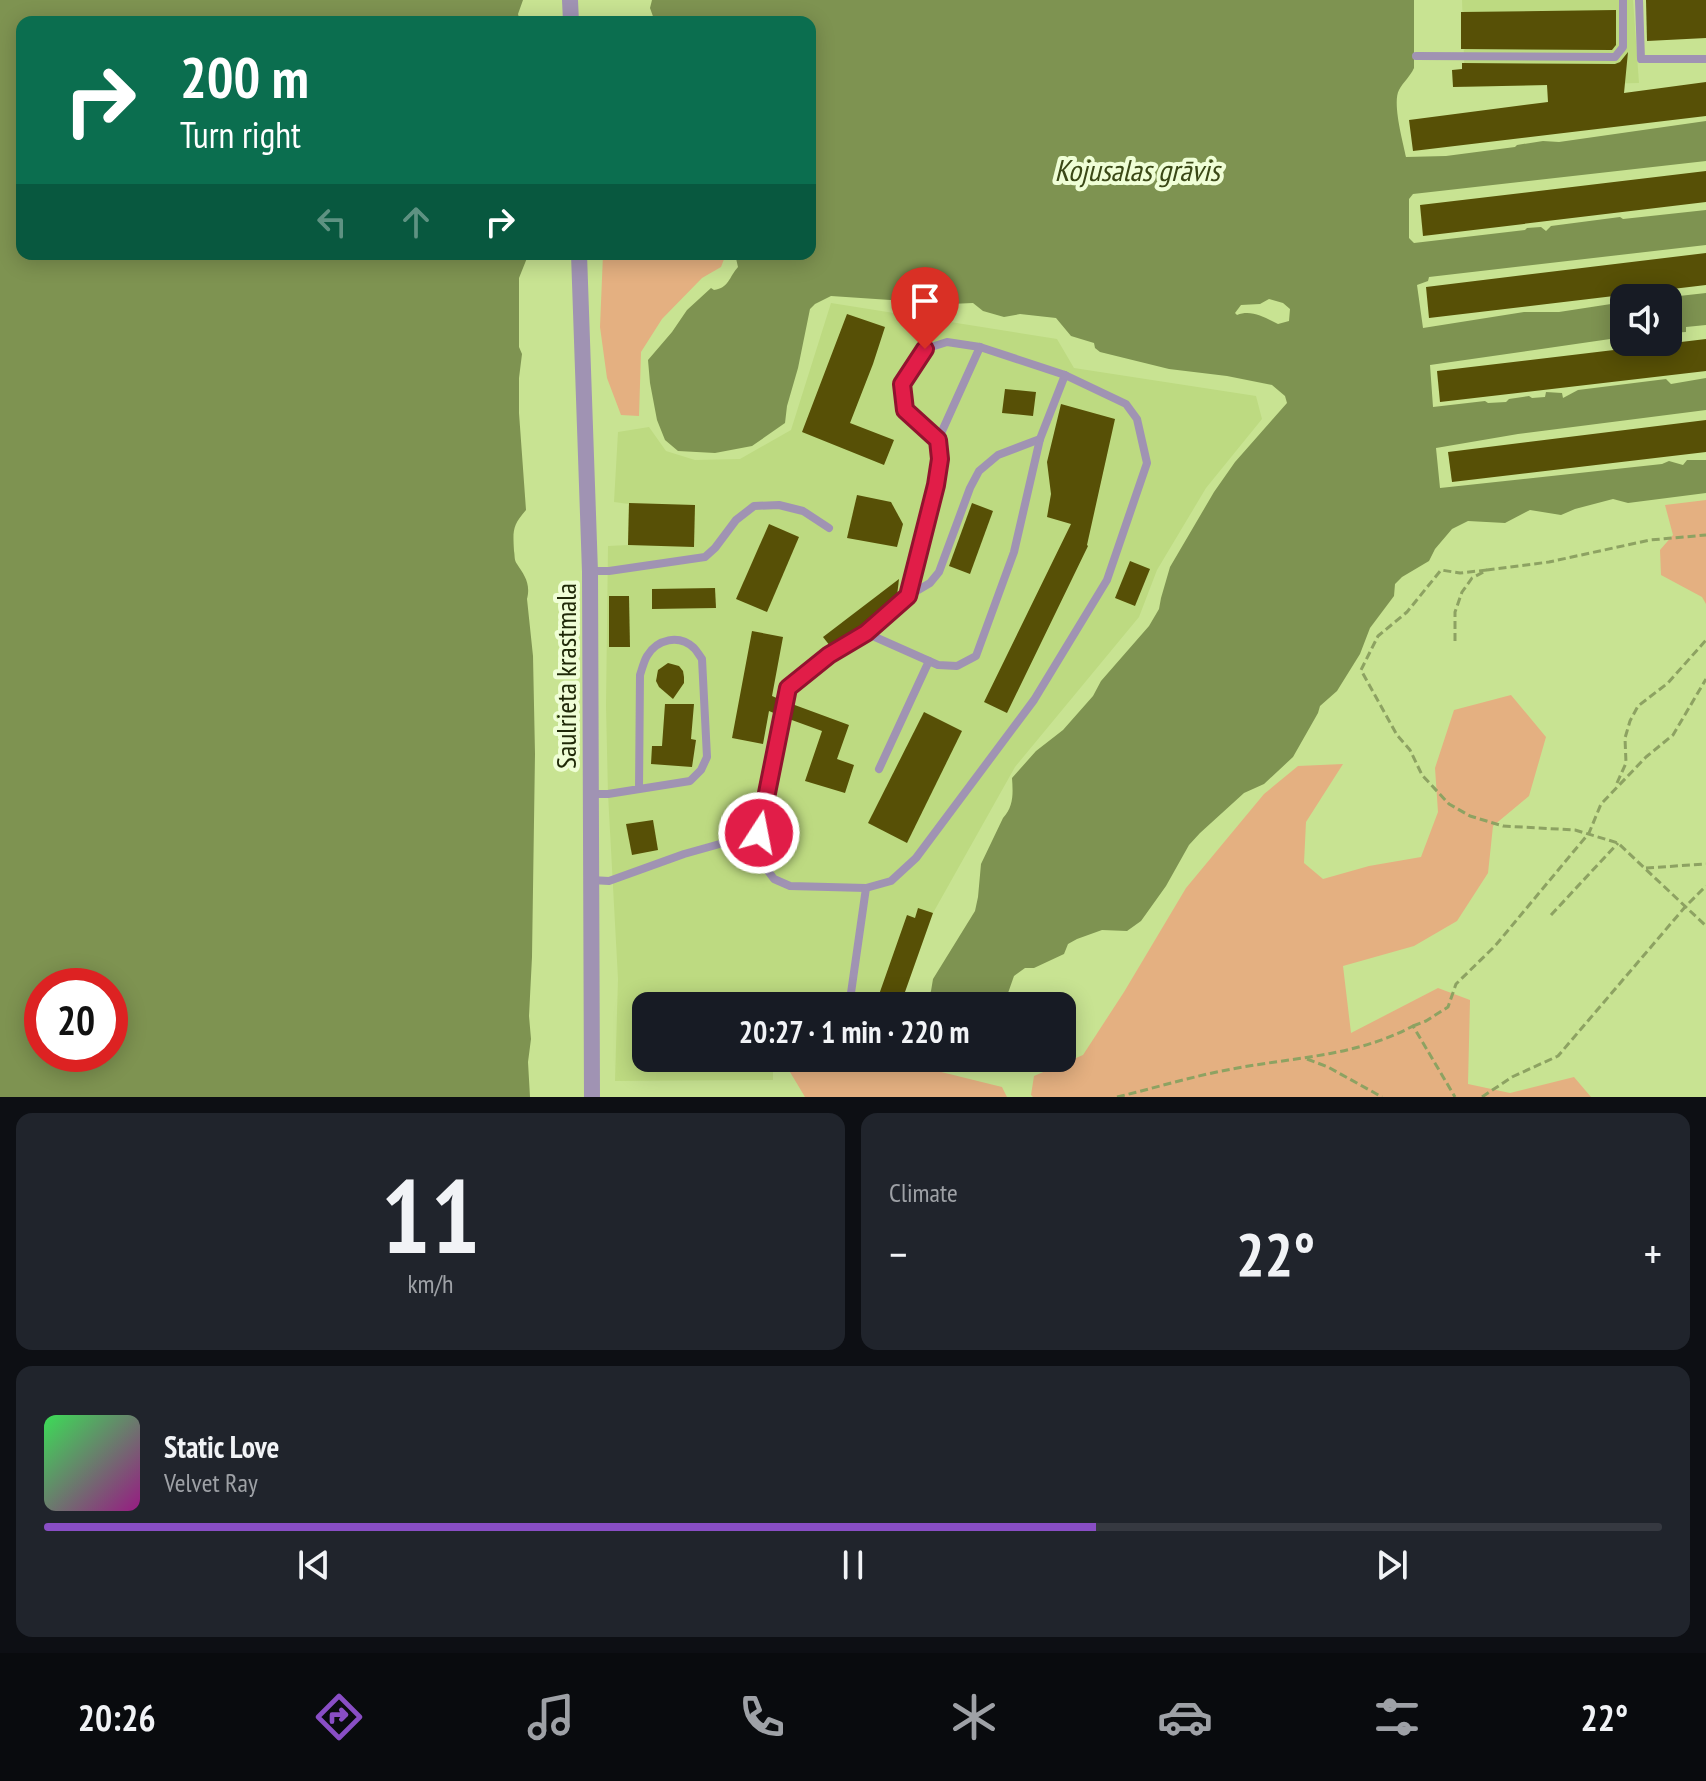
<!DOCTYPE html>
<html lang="en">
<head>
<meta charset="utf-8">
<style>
  :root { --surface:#171b24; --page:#20242c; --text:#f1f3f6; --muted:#9ea1a6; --line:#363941; --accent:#894ec5 }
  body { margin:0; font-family:"PT Sans Narrow",sans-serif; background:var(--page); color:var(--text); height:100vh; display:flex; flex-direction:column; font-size:30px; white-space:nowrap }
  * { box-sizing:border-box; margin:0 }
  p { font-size:26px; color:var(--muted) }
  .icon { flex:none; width:44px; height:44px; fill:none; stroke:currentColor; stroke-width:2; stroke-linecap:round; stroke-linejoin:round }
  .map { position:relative; height:1097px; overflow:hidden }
  .sheet { display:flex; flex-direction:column; gap:16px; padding:16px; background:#0d0f14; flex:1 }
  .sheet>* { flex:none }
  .top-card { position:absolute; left:16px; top:16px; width:800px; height:244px; border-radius:16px; box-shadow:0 4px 20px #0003; background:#0b6e4f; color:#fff; overflow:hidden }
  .fabs { position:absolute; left:1610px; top:284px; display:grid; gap:16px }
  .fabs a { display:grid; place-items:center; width:72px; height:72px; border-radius:16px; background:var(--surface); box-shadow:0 4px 20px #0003; font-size:40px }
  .speed { position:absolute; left:24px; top:968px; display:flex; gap:16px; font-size:40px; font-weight:700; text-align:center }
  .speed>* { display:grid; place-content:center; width:104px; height:104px; border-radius:50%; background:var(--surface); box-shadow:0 4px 20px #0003; line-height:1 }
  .speed .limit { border:12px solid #d22; background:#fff; color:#111 }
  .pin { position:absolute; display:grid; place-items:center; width:68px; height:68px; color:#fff; margin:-82px -34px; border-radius:50% 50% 50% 0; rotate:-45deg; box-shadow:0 0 8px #0007 }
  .pin .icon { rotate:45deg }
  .me { position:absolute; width:88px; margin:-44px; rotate:11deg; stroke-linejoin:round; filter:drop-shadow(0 0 6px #0008) }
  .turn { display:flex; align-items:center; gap:28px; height:168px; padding:0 32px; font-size:36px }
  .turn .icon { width:104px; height:104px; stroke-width:2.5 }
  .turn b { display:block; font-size:56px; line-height:68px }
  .lanes { display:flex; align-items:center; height:76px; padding:0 32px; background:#0003; justify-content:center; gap:40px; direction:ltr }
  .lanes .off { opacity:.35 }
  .big { font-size:60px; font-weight:700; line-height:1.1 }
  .sheet .card { flex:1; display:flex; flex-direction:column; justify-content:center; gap:12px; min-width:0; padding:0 28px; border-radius:16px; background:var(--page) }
  .sheet .dial { align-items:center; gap:0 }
  .dial b { font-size:104px; line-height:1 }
  .song { display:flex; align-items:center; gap:24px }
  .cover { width:96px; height:96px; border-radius:12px; background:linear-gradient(135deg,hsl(130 70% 55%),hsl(310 70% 35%)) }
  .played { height:8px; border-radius:4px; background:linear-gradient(90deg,var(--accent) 65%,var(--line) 65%) }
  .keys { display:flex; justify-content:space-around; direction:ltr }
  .heat { display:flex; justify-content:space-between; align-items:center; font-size:44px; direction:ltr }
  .sheet .tiles { flex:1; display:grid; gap:16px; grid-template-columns:1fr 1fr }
  .card:last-child { grid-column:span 2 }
  .trip { position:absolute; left:632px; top:992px; width:444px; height:80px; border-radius:16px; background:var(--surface); box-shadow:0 4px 20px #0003; font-weight:700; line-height:80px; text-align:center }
  .tab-bar { display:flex; height:128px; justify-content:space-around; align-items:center; background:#090b0e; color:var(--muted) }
  .tab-bar .icon { width:56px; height:56px }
  .tab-bar .selected { color:var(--accent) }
  .tab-bar b { font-size:36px; color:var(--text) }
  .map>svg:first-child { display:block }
  .built { fill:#bdda81 }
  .green { fill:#e4b081 }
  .water { fill:#7e9351; fill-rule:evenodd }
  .building { fill:#575006 }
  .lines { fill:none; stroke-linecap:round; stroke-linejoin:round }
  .path { stroke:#8da262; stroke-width:3; stroke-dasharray:8 4; stroke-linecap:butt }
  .service { stroke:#a093b3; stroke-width:8 }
  .minor { stroke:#a093b3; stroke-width:16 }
  .route-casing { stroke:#92132f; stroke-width:20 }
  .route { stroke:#e11d48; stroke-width:14 }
  .labels { text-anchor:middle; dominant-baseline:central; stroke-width:8; stroke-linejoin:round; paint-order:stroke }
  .street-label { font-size:28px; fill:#1f2807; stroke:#effed6 }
  .water-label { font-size:30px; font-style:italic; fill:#3a4816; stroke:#effed6 }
</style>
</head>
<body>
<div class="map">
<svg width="1706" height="1097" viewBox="0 0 1706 1097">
  <rect width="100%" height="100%" fill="#c8e392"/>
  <g class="built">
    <polygon points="1462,0 1633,0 1639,83 1465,87"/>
    <polygon points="831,303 1057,339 1074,368 1256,396 1262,419 1206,488 1157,570 1139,617 1015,767 933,913 900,1006 646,1006 646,1058 773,1058 773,1080 615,1081 618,979 608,794 606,706 608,546 628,545 629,504 614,502 618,432 649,427 666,451 695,460 740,459 791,430"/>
  </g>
  <g class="green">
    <polygon points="603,254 726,254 721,267 702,278 662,319 641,352 639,416 621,415 607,378 600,327"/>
    <polygon points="1706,500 1706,604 1702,597 1661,575 1660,550 1673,535 1665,505"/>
    <polygon points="1511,695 1546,737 1529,796 1493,826 1488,873 1457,921 1414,946 1343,966 1351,1033 1438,988 1470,1000 1468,1084 1510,1093 1574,1077 1591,1097 1033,1097 1031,1095 1034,1076 1083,1055 1124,992 1186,888 1264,794 1298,766 1343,764 1306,822 1304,863 1323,879 1369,866 1421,857 1438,812 1435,768 1454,710"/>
    <polygon points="889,1058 924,1058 921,1067 1002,1087 1007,1097 805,1097 784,1062 848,1061 884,1065"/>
  </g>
  <g class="water">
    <path d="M0,0H523L518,14L520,22H22V254H527V258L519,278V347L522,354L519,378V413L526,510C512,526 513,531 514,551C515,556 514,560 517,564C524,575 531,583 527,599L533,656L535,754L532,957L529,1016L531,1039L528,1062L530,1097H0ZM110,986V1054H42V986Z"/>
    <path d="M652,0H1414V68C1410,77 1403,82 1399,90C1392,103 1403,142 1406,157L1446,156L1515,147L1517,145L1543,141L1559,142L1706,121V161L1413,194L1409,199V238L1414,243L1525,230L1527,228L1541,227L1546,231L1551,226L1620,217L1623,219L1706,210V245L1429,277L1428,281L1417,285L1423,328L1524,312H1559L1624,302V337L1430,365L1433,407L1485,401L1488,403L1506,402L1509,399L1529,396L1532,398L1545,397L1546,392L1562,393L1563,398L1578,390L1666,379L1671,384L1706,378V410L1518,434L1436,448L1440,488L1662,464L1669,461L1683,465L1687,460H1706V493L1628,503L1613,499L1575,509L1561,515L1530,510L1505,523L1468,521L1452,529L1435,549L1429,561L1402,577L1395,584L1394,596L1370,628L1360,654L1337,691L1320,706L1318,713L1293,757L1264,784L1244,793L1200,833L1189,845L1166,886L1141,921L1127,931L1102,930L1077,939L1068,944L1064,954L1034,968H1025L1014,976L1008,993L993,1006H929L927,1000L931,991L933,979L975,911L978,897L981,864L1003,818C1014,806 1013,793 1012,778L1036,751L1063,730L1093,696L1101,681L1149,626L1159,609L1161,598L1170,567L1214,492L1235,462L1287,403L1285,396L1272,385L1227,376L1169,369L1100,352L1095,348L1094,343L1071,336L1056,318L1020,314L1004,317L983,311L973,303L950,304L831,296L815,304L810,309L798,368L787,406L785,423L752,446L715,453L678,451L665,440L657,420L650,383L648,360L672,332L687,310L711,288L714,290C729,288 729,277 738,267L735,254H810V22H655L650,8ZM1269,299L1283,303L1290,309L1289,321L1278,324C1265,318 1252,309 1237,315L1235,313L1241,305L1260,304Z"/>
    <polygon points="1706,293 1706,325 1686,327 1686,332 1668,333 1668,298 1661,298"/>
  </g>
  <g class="building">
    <polygon points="1646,0 1706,0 1706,38 1647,41"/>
    <polygon points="1616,10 1616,45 1612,50 1461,49 1461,12"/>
    <polygon points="1628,52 1624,93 1706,82 1706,116 1413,151 1409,120 1548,102 1547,85 1453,87 1452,70 1462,69 1462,63 1615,64 1620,62"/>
    <polygon points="1706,171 1706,202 1423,236 1420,205"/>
    <polygon points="1706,253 1706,285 1429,318 1426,287"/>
    <polygon points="847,314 885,327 873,364 850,423 894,440 884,465 802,432"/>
    <polygon points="1706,339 1706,371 1440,402 1437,371"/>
    <polygon points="1005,389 1036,392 1033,416 1002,413"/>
    <polygon points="1061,404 1115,419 1087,545 1088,546 1007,713 984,702 1071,524 1047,517 1051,494 1047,462"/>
    <polygon points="1706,420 1706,452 1452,482 1448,452"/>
    <polygon points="857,495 891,502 903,524 897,547 847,538"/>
    <polygon points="629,503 695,505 694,547 628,545"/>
    <polygon points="972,503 993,511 970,574 949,566"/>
    <polygon points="769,524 799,537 767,612 736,599"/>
    <polygon points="1130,561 1150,569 1135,606 1115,598"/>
    <polygon points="899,579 897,596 848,636 830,646 823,637"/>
    <polygon points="715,588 716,608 652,609 652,589"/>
    <polygon points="609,596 629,596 630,647 609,647"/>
    <polygon points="752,631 783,637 772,696 779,699 776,714 769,711 763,744 732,738"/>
    <polygon points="668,663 679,666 683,671 684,677 684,683 673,699 659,687 656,681 658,670"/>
    <polygon points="665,704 694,704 691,739 696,740 692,767 651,764 652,746 662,746"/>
    <polygon points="792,704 849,725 837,759 854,765 845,793 805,781 822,731 789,719"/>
    <polygon points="924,712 962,731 907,843 868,823"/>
    <polygon points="653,820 658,850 632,855 626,824"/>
    <polygon points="918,908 933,913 900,1006 875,1006 907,915 915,918"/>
  </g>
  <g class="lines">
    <g class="path">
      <polyline points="1487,570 1460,573 1441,570 1407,612 1378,636 1361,670 1397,735 1410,750 1422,775 1449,804 1470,816 1503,826 1575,830 1618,843 1706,926"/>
      <polyline points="1455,641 1455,612 1462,592 1472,578 1487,570 1549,562 1650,540 1706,535"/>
      <polyline points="1617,783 1626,763 1625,738 1630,721 1638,706 1668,683 1706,640"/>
      <polyline points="1646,868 1706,864"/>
      <polyline points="1551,915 1618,843"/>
      <polyline points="1413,1026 1426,1021 1448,1007 1456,984 1495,946 1589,833 1601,804 1646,757 1673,735 1706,679"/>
      <polyline points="1307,1059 1328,1067 1382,1097"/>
      <path d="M1117,1097C1155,1088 1193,1076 1232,1069C1294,1057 1355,1057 1413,1026L1455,1097"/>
      <polyline points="1482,1097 1512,1077 1558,1056 1685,907 1706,886"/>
    </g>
    <g class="service">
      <polyline points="1639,0 1641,59 1706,59"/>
      <polyline points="1416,56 1615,57 1623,47 1623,0"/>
      <polyline points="938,440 980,347"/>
      <polyline points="591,571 609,571 705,557 715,548 736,520 754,506 779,505 803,511 829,528"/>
      <polyline points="908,596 930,583 939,572 970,488 979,471 998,455 1040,439"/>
      <polyline points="866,633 938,665 957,666 976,656 1014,552 1040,439 1065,375"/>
      <polyline points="879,769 929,661"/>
      <path d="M591,794H608L690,781L701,770L707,757L702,659C699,655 697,651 694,648C679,634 657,639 647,656C644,661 642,669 640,675L639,789"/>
      <polyline points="591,880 609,881 684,854 759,833 788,688 829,655 866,633 908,596 936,485 940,459 938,440 905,410 902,384 925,349 947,342 980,347 1065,375 1126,404 1137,419 1147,463 1107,580 1034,700 916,858 891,881 866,888 790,886 774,879 763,864 759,833"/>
      <polyline points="850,1000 866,888"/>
    </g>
    <g class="minor">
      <polyline points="570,0 571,22"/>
      <polyline points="579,254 590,572 592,1097"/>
    </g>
  </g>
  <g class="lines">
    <defs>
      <polyline id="route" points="759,833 788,688 829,655 866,633 908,596 936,485 940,459 938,440 905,410 902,384 925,349"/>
    </defs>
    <use href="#route" class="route-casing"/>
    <use href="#route" class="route"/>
  </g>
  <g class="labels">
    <g class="street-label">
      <text transform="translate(565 676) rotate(-90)">Saulrieta krastmala</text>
    </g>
    <g class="water-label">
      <text x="1137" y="169">Kojusalas grāvis</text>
    </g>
  </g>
</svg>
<div class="fabs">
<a><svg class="icon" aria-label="sound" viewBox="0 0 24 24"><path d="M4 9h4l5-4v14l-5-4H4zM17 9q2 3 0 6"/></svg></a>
</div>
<div class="speed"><div class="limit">20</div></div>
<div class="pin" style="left:925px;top:349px;background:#d93025"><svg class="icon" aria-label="arrive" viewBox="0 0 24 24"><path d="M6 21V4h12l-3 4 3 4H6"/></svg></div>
<svg class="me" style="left:759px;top:833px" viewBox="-20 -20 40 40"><circle r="17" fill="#e11d48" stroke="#fff" stroke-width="3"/><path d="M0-11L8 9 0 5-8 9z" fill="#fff"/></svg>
<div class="trip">20:27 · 1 min · 220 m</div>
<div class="top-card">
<div class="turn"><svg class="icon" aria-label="right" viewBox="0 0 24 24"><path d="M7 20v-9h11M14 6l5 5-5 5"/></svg><div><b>200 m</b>Turn right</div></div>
<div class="lanes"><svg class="icon off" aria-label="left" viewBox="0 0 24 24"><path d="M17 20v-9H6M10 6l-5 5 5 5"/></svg><svg class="icon off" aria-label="ahead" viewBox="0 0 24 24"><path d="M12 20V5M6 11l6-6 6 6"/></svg><svg class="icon" aria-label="right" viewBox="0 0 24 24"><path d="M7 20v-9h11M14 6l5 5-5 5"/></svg></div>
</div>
</div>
<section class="sheet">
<div class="tiles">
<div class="card dial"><b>11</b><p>km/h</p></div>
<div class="card"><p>Climate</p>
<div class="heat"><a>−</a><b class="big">22°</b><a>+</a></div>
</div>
<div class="card">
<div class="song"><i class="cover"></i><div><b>Static Love</b><p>Velvet Ray</p></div></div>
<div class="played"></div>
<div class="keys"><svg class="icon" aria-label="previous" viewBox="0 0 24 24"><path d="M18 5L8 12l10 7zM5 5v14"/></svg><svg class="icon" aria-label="pause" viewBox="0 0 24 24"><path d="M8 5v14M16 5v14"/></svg><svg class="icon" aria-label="next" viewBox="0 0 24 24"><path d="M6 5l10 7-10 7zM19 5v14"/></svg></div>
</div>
</div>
</section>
<nav class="tab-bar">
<b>20:26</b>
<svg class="icon selected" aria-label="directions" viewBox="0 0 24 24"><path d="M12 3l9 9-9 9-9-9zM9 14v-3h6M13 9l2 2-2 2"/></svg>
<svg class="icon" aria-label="music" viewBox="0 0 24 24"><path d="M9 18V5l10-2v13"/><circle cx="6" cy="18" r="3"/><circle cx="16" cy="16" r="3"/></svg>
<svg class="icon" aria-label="phone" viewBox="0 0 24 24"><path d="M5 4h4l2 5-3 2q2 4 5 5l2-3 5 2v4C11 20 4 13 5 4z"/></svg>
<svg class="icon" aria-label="climate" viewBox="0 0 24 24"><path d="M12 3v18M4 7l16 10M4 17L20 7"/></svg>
<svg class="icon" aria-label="car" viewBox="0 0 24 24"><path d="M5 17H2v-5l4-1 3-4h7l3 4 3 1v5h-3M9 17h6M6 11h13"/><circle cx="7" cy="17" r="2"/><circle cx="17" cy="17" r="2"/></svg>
<svg class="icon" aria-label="filters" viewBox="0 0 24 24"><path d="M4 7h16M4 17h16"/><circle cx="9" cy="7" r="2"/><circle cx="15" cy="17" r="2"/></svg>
<b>22°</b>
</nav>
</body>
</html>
